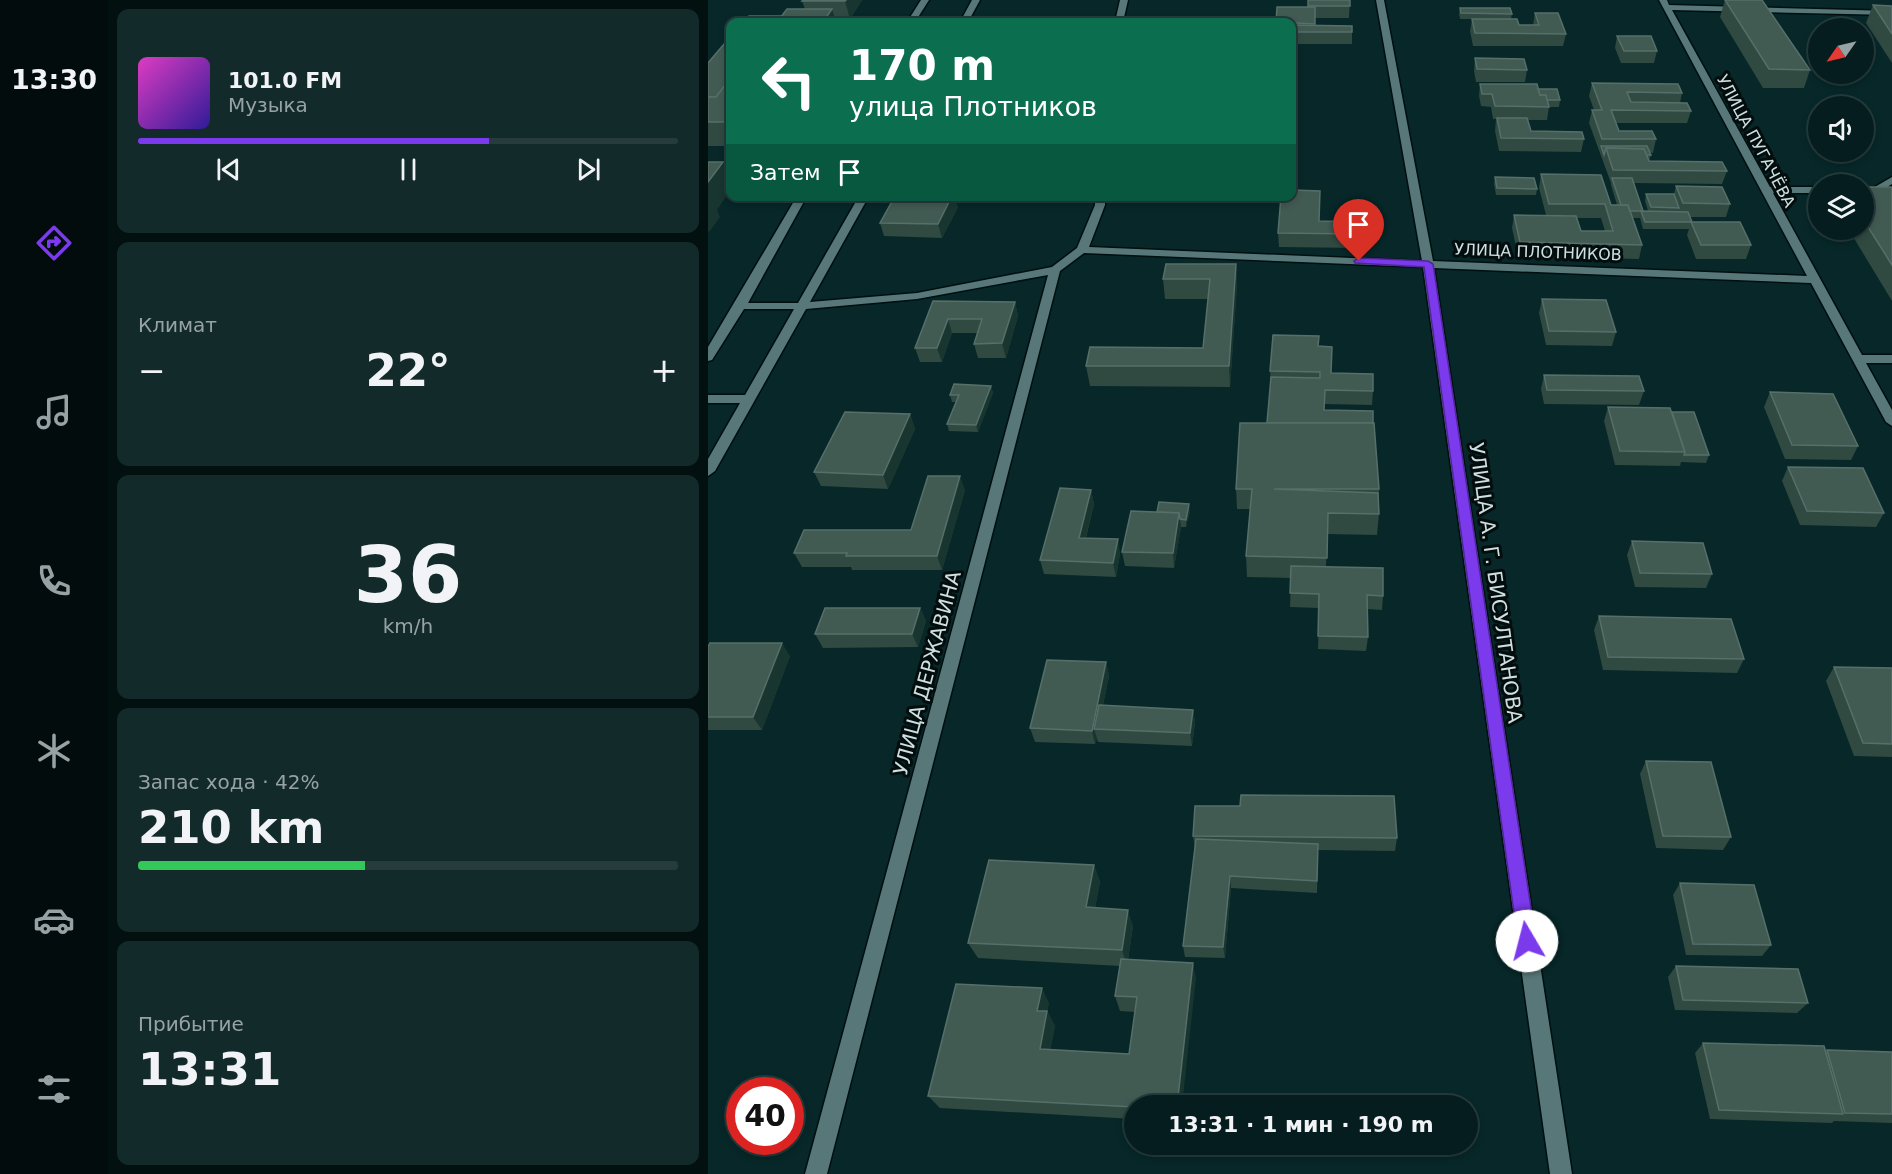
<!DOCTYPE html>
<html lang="ru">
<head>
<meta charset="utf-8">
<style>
  :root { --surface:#051d1e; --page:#132a2b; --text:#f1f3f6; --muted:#97a2a4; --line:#263b3c; --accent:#7c3aed }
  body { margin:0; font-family:"DejaVu Sans",sans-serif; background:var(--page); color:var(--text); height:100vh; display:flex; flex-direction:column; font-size:22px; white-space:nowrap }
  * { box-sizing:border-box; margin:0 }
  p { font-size:20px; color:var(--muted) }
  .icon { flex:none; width:33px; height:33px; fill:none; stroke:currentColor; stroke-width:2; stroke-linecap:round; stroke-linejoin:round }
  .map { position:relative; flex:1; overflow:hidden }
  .sheet { display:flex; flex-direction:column; gap:9px; padding:9px; background:#031010; width:600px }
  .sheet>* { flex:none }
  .hud { position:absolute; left:18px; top:18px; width:570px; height:183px; border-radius:12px; box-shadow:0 3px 9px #0003,0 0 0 2px var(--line); background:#0b6e4f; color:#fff; overflow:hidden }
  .needle { width:39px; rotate:236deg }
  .tools { position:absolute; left:1100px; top:18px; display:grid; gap:12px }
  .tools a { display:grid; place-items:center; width:66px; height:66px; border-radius:50%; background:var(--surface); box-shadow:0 3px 9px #0003,0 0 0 2px var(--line); font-size:30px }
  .speed { position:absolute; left:18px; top:1077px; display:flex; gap:12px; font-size:30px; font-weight:700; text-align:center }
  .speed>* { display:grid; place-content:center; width:78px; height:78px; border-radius:50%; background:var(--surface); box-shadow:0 3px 9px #0003,0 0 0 2px var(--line); line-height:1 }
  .speed .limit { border:9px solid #d22; background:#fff; color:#111 }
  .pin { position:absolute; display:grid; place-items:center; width:51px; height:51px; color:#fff; margin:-62px -26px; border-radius:50% 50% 50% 0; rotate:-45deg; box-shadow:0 0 6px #0007 }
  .pin .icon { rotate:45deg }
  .me { position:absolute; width:66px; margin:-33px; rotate:352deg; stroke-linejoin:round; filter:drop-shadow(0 0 4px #0008) }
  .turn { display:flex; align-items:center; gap:21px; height:126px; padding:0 24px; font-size:27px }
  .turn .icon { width:78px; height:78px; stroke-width:2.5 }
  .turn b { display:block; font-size:42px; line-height:51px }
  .then { display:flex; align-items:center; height:57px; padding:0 24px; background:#0003; gap:12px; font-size:22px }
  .big { font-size:45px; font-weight:600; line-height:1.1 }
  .sheet .tile { flex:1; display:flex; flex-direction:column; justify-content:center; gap:9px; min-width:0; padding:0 21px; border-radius:12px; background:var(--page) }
  .sheet .dial { align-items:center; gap:0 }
  .dial b { font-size:78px; line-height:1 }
  .song { display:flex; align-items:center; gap:18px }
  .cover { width:72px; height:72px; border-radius:9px; background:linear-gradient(135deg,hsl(310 70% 55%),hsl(250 70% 35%)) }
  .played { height:6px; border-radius:3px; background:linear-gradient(90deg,var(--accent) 65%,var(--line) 65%) }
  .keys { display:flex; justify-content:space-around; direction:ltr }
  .heat { display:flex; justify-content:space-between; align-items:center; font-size:33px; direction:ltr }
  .charge { height:9px; border-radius:4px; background:linear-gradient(90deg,#34c759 42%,var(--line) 0) }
  .trip { position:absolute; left:416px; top:1095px; width:354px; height:60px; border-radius:30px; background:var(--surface); box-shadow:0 3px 9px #0003,0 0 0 2px var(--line); font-weight:600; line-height:60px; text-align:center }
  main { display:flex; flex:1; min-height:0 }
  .tab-bar { display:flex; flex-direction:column; width:108px; justify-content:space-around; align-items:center; background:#020c0c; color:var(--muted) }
  .tab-bar .icon { width:42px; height:42px }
  .tab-bar .selected { color:var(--accent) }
  .tab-bar b { font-size:27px; color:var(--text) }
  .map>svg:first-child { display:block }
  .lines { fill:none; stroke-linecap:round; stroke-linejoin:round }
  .minor-casing { stroke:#000f10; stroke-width:3 }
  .minor { fill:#587779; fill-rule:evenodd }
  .wall { fill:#304941; fill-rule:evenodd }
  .shaded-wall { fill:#183530 }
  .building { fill:#415a52; stroke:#576f69; stroke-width:1.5 }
  .route { fill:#7c3aed; stroke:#51269a; stroke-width:1.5 }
  .labels { text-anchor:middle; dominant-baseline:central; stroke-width:6; stroke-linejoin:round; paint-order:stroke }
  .far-street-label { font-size:16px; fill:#cfe0e1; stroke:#030d0e }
  .street-label { font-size:20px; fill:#cfe0e1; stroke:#030d0e }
</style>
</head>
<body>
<main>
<nav class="tab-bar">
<b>13:30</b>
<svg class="icon selected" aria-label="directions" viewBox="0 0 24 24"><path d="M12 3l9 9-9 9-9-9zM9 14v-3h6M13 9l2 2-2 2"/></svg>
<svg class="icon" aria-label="music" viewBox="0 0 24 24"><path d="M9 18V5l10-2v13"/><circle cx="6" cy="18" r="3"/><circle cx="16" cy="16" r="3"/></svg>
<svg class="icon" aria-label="phone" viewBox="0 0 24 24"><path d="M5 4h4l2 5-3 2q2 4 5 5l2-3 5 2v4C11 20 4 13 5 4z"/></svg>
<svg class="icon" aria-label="climate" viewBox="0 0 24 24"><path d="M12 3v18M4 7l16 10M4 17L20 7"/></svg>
<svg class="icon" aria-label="car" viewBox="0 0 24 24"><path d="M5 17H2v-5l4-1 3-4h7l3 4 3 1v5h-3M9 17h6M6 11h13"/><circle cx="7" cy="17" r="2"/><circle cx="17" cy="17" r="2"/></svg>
<svg class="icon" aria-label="filters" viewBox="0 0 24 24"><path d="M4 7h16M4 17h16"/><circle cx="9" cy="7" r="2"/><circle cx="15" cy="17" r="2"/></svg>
</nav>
<section class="sheet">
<div class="tile">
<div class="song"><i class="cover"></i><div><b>101.0 FM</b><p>Музыка</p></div></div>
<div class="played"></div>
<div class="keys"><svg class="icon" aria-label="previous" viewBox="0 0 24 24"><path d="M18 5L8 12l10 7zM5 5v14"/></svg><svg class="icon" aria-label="pause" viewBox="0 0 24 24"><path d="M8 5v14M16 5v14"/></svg><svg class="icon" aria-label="next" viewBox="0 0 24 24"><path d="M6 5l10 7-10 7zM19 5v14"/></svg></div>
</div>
<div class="tile"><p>Климат</p>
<div class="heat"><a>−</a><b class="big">22°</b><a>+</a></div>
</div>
<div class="tile dial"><b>36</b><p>km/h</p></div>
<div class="tile"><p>Запас хода · 42%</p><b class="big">210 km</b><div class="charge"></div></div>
<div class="tile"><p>Прибытие</p><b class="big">13:31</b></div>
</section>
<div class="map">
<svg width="1184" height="1174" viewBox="0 0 1184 1174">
  <rect width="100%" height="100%" fill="#072728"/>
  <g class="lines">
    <defs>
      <g id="minor">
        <polygon points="213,0 221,0 207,22 199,22"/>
        <polygon points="264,0 272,0 260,22 252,22"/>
        <polygon points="412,0 420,0 415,22 407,22"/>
        <polygon points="668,0 676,0 725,261 1099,276 951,0 959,0 961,5 1184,11 1184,15 964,10 1062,187 1110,187 1110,193 1065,193 1154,355 1184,355 1184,363 1158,363 1184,410 1184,426 1178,422 1103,283 726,268 864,1174 842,1174 715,267 376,253 352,271 119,1174 97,1174 340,275 209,299 98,309 7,471 0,476 0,459 32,403 0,403 0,395 37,395 86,309 36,309 4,360 0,361 0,347 89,196 99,196 40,303 90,303 151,196 161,196 102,302 209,293 344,267 369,248 387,205 387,196 397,196 397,205 381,247 714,261"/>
        <polygon points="1184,177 1184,184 1169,193 1160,191"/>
      </g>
    </defs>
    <use href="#minor" class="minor-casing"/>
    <use href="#minor" class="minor"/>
  </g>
  <g class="wall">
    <polygon points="154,0 142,19 127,19 97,9 94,1"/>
    <polygon points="600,0 642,0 641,18 607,18 607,25 644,26 644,44 584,44 584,22 600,7"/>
    <polygon points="1017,0 1102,70 1096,88 1055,88 1012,17"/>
    <polygon points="1165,5 1184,6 1184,63 1158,23"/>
    <polygon points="752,8 804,14 803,19 811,25 825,25 827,13 858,34 855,46 765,46 762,31 764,19 752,19 751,14"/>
    <polygon points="909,36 949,51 946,63 913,63 907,48"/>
    <polygon points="22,37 22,146 0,146 0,63"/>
    <polygon points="767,58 819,70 817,82 768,82 766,71"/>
    <path d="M884,83L974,93L972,103L983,111L979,123H908L911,131L948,139L945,153L941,152L943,155L941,161L1019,171L1014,184L925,183L935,211H940L937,201L938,194H966L968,186L1022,204L1018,217H982L984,222L1043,245L1038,259H988L979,235L981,229H935L932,218H924L934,245L931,259L810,256L804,228L806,215H838L831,188L833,174L903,205H909L903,185V183L881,123L884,110H886L881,96ZM869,218H893L897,231H873Z"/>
    <polygon points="772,84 830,89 852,100 851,107 841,107 839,120 820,120 823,131 876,139 873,152 791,151 787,131 788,119 785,119 783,107 773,106 771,96"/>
    <polygon points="787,177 829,189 828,195 788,195 786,184"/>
    <polygon points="1155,187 1184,188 1184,301 1141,230 1155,230"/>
    <polygon points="250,207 234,238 176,236 172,223"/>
    <polygon points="570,233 652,234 652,248 571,247"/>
    <polygon points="528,264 529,284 522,387 382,386 378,366 495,348 500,299 457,299 455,279"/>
    <polygon points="834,299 908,332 904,346 838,345 831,313"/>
    <polygon points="225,301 307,302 310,316 298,358 270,358 266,344 270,333 244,333 234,362 212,362 207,348"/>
    <polygon points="610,346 623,373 665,391 664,405 616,404 616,410 665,423 671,489 671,514 669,535 619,534 618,567 675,596 674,610 659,609 660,637 658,651 610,649 611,608 582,607 583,578 539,577 538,556 542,509 529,509 528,489 559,423 563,385 562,371"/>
    <polygon points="836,375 936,391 931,405 836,404 833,389"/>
    <polygon points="283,386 285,393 270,432 241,431 239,424 248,402 244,402 242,395"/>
    <polygon points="1062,392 1150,446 1143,460 1077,459 1056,407"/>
    <polygon points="900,407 964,412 1001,455 998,463 973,462 972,466 907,465 896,421"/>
    <polygon points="202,414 207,429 180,489 113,486 106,472"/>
    <polygon points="1080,467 1176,513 1168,527 1092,525 1074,481"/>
    <polygon points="257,490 234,570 144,570 143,567 94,567 86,553 203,530"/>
    <polygon points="383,490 386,504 378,538 412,553 408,577 336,574 332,560"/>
    <polygon points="482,511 478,527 473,527 466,568 417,566 414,552"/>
    <polygon points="924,541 1004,574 998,588 927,587 919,555"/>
    <polygon points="212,608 218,621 210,647 115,648 107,634"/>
    <polygon points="891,616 1036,659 1029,673 895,670 886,630"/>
    <polygon points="0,647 82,656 54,730 0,730"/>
    <polygon points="398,662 401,676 395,705 485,710 487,723 484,746 390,742 389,738 387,744 327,742 322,728"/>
    <polygon points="1126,667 1184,668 1184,757 1146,756 1118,681"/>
    <polygon points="938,761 1023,837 1015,850 948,848 932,774"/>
    <polygon points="485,836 689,838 687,851 610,850 609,893 523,888 517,958 477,957 475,946 487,849"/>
    <polygon points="386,865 392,882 387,908 425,926 420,960 488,978 426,1106 426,1119 232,1108 220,1096 341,1003 339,1011 347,1026 342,1050 421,1054 427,1012 412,1011 407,996 412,966 270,958 260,943"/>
    <polygon points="972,883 1063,945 1054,956 978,955 965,895"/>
    <polygon points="968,966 1100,1003 1089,1013 967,1010 960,977"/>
    <polygon points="995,1043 1117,1052 1119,1050 1184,1052 1184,1123 1126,1121 1124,1123 1002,1119 987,1053"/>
  </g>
  <g class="shaded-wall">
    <polygon points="138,0 154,0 142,19 137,1"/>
    <polygon points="124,9 128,22 115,22"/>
    <polygon points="15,162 22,179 22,191 9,210 12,217 2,231 0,232 0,182"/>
    <polygon points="244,196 247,196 250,207 234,238 230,224"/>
    <polygon points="528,264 529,284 522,387 521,366"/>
    <polygon points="307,302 310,316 298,358 294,343"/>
    <polygon points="240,319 244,333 234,362 229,348"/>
    <polygon points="283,386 285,393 270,432 268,425"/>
    <polygon points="202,414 207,429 180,489 175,475"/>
    <polygon points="252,476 257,490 234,570 229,556"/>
    <polygon points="383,490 386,504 374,552 371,538"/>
    <polygon points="481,504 482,511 478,527 478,520"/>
    <polygon points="471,513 473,527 466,568 465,553"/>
    <polygon points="410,539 412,553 408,577 405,563"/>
    <polygon points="212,608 218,621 210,647 204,634"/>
    <polygon points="74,643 82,656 54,730 45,717"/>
    <polygon points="398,662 401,676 390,729 386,729 389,738 387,744 384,731"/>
    <polygon points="485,710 487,723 484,746 482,733"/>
    <polygon points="386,865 392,882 384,924 378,907"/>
    <polygon points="522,876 523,888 517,958 515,947"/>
    <polygon points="420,910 425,926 419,966 414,950"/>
    <polygon points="485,963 488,978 474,1106 469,1106"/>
    <polygon points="334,988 341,1003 339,1011 347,1026 340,1063 332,1049 329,1011"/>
  </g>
  <g class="building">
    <polygon points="95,0 138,0 137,1 94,1"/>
    <rect x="600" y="0" width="42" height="6"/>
    <polygon points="1017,0 1054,0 1102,70 1061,69"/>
    <polygon points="1165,5 1184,6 1184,34"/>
    <polygon points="569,7 607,7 607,24 568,22"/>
    <polygon points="752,8 802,8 804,14 753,13"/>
    <polygon points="79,9 124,9 115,22 69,22"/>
    <polygon points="827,13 850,13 858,34 767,33 764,19 809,19 811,25 831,25"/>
    <polygon points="41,16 74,16 69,22 35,22"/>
    <polygon points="584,25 644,26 644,32 584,32"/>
    <polygon points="909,36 943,36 949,51 916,51"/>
    <polygon points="22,37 22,79 8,97 0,97 0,63"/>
    <polygon points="767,58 816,59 819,70 769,69"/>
    <polygon points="22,79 22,122 0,122 0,97 8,97"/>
    <polygon points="884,83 970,84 974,93 919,92 923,102 979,103 983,111 903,110 911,131 944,131 948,139 894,139 884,110 894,110"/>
    <polygon points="772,84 829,84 832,95 838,95 841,107 787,106 784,94 774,94"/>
    <polygon points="830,89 849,89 852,100 839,100 838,95 832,95"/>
    <polygon points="789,118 819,118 823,131 874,132 876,139 793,138"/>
    <polygon points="893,146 939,146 943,155 938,155 936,149 898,148 896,155"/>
    <polygon points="898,148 936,149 941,161 1014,162 1019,171 905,170"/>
    <polygon points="0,162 15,162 0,182"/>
    <polygon points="833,174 893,175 903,205 920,205 934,245 812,242 806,215 868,216 873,231 905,231 897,204 841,204"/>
    <polygon points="787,177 826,178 829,189 789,188"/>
    <polygon points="904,178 924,178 935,211 922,211 920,205 913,205"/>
    <polygon points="968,186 1014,187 1022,204 975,203"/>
    <polygon points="1155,187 1183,187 1184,188 1184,265 1155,219"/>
    <polygon points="584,190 612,191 611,221 652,222 652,234 570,233 573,196 584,196"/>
    <polygon points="938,194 966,194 971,208 943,207"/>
    <polygon points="187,196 244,196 230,224 172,223"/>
    <polygon points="933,211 980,212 984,222 937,222"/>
    <polygon points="983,222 1032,222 1043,245 993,245"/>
    <polygon points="458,264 528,264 521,366 378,366 382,347 495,348 502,279 455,279"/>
    <polygon points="834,299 898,300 908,332 841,331"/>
    <polygon points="225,301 307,302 294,343 266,344 274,319 240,319 229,348 207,348"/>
    <polygon points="565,335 611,336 610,346 624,347 623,373 665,374 665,391 617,390 616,410 665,411 665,423 559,423 563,377 612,378 612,372 562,371"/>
    <polygon points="836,375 931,376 936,391 839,390"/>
    <polygon points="246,384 283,386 268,425 239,424 251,395 242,395"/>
    <polygon points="1062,392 1125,394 1150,446 1084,445"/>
    <polygon points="900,407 962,408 977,452 912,451"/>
    <polygon points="137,412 202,414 175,475 106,472"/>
    <polygon points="964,412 986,412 1001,455 976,455 977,452"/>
    <polygon points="532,423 666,423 671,489 566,489 670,493 671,514 620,513 619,558 538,556 544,489 528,489"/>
    <polygon points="1080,467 1155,468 1176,513 1099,511"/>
    <polygon points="220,476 252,476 229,556 138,556 139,553 86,553 96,530 203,530"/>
    <polygon points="352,488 383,490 371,538 410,539 405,563 332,560"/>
    <polygon points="451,502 481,504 478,520 472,519 471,513 449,512"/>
    <polygon points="423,511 471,513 465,553 414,552"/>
    <polygon points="924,541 995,543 1004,574 932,573"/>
    <polygon points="583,566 675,568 675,596 659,595 660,637 610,636 611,594 582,593"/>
    <polygon points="117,608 212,608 204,634 107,634"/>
    <polygon points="891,616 1023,619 1036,659 900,657"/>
    <polygon points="2,643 74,643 45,717 0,717 0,647"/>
    <polygon points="339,660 398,662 384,731 322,728"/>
    <polygon points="1126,667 1184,668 1184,744 1155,743"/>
    <polygon points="391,705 485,710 482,733 386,729"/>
    <polygon points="938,761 1003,762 1023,837 955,836"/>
    <polygon points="533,795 686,796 689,838 485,836 487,806 532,806"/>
    <polygon points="488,839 610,844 609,881 522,876 515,947 475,946"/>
    <polygon points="281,860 386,865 378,907 420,910 414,950 260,943"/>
    <polygon points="972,883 1046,885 1063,945 985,944"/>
    <polygon points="413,959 485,963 469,1106 426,1106 426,1107 220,1096 248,984 334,988 329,1011 339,1011 332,1049 421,1054 429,997 407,996"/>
    <polygon points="968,966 1090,969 1100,1003 975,1000"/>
    <polygon points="995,1043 1116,1046 1135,1114 1011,1110"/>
    <polygon points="1119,1050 1184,1052 1184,1114 1137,1113"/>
  </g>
  <polygon class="route" points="651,258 720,261 725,264 828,941 825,947 819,949 813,947 810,941 716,267 647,263 646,261"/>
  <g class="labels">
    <g class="far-street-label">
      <text transform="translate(1048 141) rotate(62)">УЛИЦА ПУГАЧЁВА</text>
      <text transform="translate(830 252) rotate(2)">УЛИЦА ПЛОТНИКОВ</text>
    </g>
    <g class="street-label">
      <text transform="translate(788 583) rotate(82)">УЛИЦА А. Г. БИСУЛТАНОВА</text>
      <text transform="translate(219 673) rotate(-75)">УЛИЦА ДЕРЖАВИНА</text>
    </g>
  </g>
</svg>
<div class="tools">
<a><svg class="needle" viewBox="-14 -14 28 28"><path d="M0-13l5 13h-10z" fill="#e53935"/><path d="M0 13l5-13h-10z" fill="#97a2a4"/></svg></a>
<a><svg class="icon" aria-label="sound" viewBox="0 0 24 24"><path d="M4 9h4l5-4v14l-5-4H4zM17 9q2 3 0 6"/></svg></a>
<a><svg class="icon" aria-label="layers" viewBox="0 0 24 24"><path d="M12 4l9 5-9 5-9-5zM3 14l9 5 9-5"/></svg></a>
</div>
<div class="speed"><div class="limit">40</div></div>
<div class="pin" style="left:651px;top:261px;background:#d93025"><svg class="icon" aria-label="arrive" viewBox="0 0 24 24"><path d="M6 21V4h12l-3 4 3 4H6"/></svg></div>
<svg class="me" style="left:819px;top:941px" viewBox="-20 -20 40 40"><circle r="19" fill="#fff"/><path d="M0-13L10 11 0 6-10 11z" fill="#7c3aed"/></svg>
<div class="trip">13:31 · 1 мин · 190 m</div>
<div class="hud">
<div class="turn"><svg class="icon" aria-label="left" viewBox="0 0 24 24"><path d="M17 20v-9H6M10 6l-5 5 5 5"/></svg><div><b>170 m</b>улица Плотников</div></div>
<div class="then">Затем<svg class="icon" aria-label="arrive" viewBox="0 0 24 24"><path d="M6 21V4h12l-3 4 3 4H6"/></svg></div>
</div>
</div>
</main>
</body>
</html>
